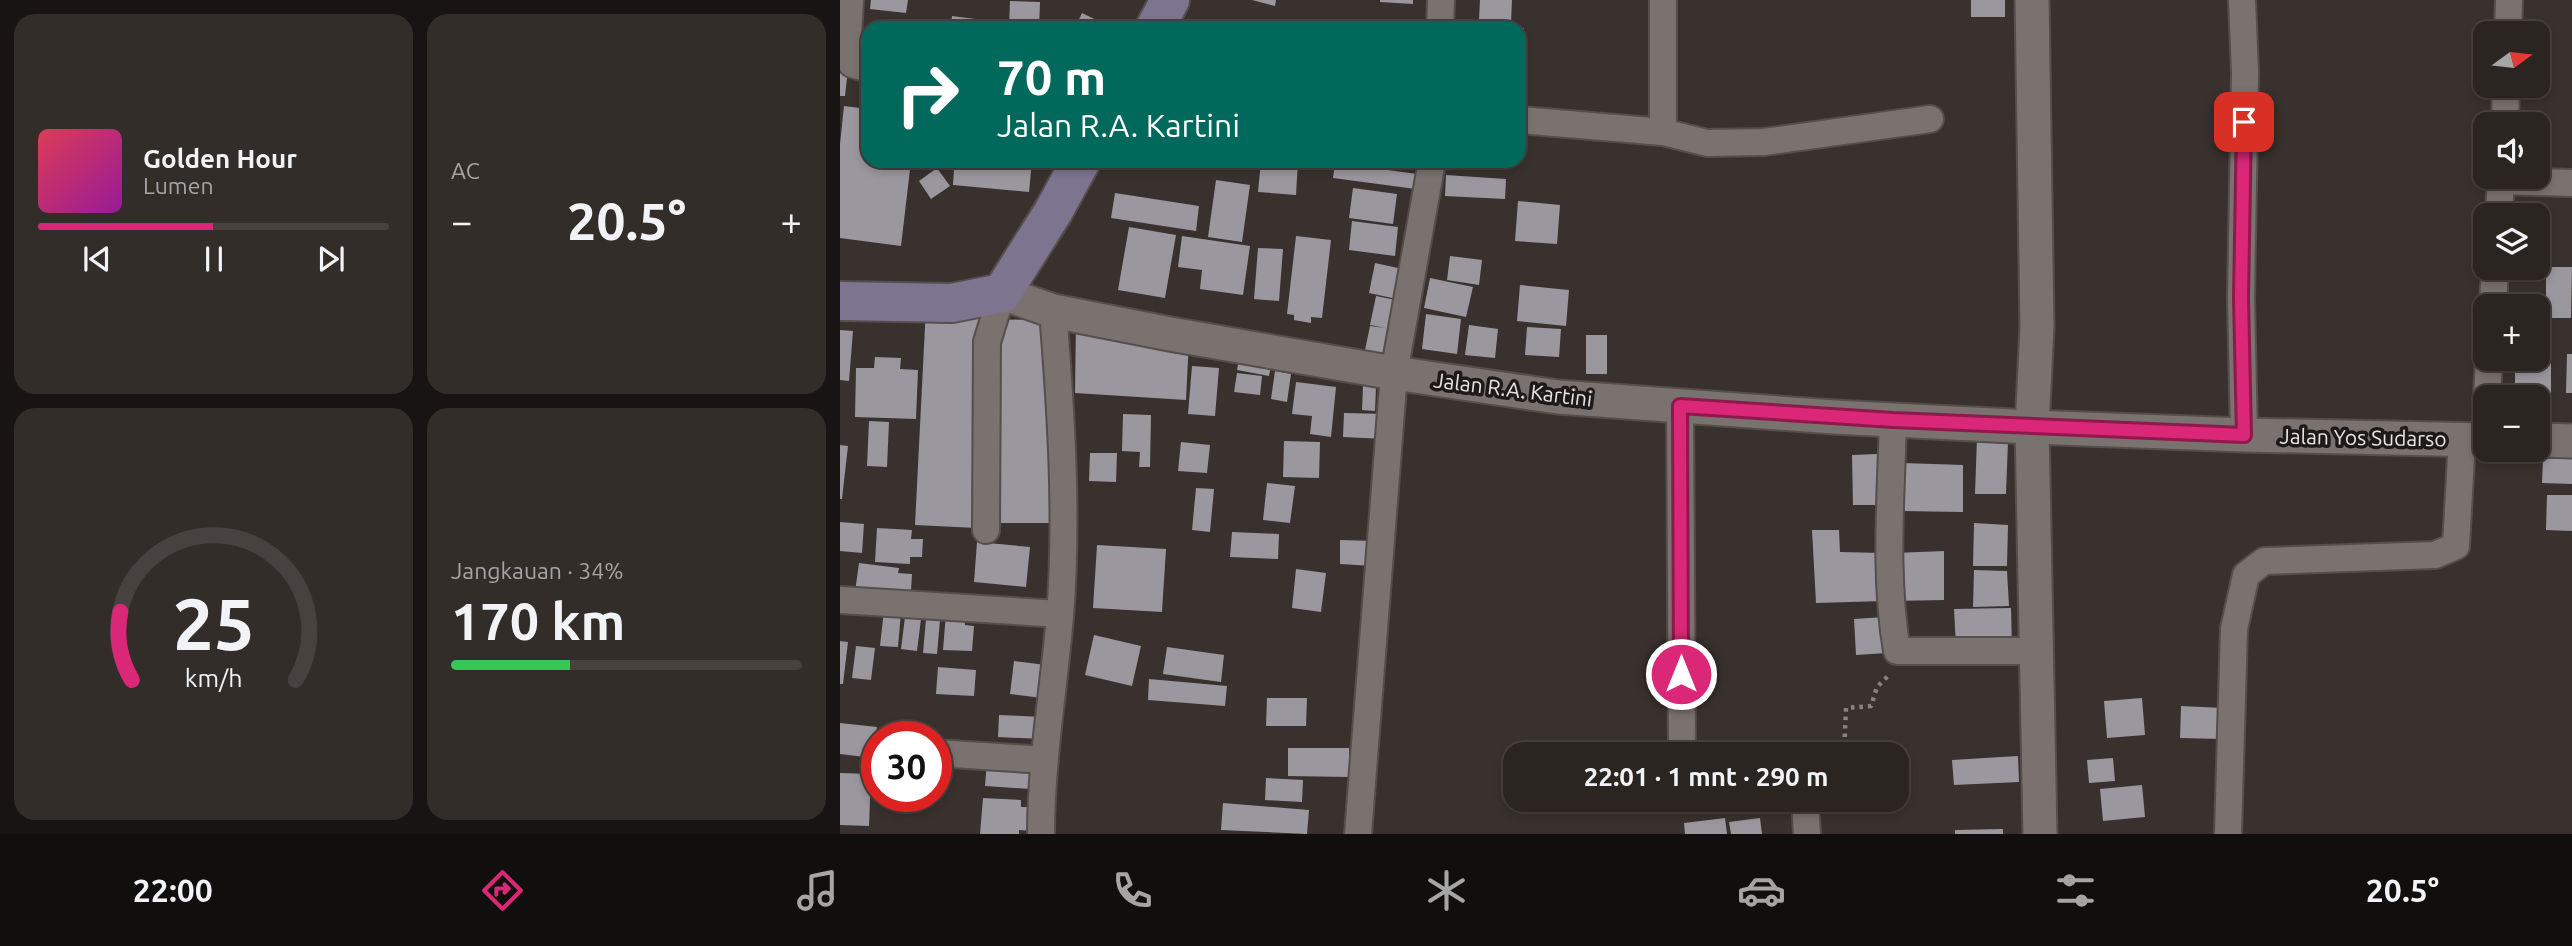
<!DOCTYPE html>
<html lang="id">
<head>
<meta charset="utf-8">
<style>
  :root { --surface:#2b2522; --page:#332d2a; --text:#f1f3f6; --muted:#a6a5a5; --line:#474240; --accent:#db2777 }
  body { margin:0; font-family:Ubuntu,sans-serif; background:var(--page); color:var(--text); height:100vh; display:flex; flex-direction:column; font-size:26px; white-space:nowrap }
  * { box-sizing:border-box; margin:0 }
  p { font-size:23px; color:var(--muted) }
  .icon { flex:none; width:38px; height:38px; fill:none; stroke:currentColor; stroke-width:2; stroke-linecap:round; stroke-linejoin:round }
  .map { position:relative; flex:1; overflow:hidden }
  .panel { display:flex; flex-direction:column; gap:14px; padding:14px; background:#181413; width:840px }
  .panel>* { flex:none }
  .hud { position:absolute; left:21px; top:21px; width:665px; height:147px; border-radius:21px; box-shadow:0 4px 10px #0003,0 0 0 2px var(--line); background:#00695c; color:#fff; overflow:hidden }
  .needle { width:46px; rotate:75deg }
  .fabs { position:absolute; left:1633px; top:21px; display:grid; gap:14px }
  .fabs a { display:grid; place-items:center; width:77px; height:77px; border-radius:14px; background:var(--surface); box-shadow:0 4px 10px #0003,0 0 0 2px var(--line); font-size:35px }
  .speed { position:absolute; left:21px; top:721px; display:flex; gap:14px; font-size:35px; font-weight:700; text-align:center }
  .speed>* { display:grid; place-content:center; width:91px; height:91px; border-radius:50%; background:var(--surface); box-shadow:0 4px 10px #0003,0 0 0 2px var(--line); line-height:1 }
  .speed .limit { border:10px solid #d22; background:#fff; color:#111 }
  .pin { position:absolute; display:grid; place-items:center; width:60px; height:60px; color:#fff; margin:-30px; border-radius:14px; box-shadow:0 4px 10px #0006 }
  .me { position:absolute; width:77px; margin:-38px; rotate:0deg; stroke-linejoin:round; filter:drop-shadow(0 0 5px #0008) }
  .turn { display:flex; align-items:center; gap:24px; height:147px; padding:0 21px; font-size:32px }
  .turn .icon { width:91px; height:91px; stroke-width:2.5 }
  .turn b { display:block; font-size:49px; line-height:60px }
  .big { font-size:52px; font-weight:700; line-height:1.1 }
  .panel .tile { flex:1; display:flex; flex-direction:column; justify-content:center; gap:10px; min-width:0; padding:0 24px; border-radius:21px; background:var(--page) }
  .panel .dial { align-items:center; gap:0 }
  .dial svg { height:182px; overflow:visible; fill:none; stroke:var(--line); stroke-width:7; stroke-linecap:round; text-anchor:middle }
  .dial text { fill:var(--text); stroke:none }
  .song { display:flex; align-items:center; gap:21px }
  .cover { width:84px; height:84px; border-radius:10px; background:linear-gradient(135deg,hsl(350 70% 55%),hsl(300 70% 35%)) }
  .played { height:7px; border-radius:4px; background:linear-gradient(90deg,var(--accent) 50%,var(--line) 50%) }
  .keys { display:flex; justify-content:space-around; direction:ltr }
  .heat { display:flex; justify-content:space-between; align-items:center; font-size:38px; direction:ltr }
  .charge { height:10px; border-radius:5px; background:linear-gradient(90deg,#34c759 34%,var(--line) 0) }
  .panel .tiles { flex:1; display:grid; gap:14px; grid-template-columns:repeat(2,1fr) }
  .trip { position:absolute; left:663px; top:742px; width:406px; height:70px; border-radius:21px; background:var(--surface); box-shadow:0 4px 10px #0003,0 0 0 2px var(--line); font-weight:700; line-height:70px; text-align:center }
  .tabs { display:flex; height:112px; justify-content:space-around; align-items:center; background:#110f0e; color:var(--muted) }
  .tabs .icon { width:49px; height:49px }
  .tabs .on { color:var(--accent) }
  .tabs b { font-size:32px; color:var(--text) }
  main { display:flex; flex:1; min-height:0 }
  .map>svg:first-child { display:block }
  .building { fill:#9b979e }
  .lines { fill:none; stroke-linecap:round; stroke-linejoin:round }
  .minor-casing { stroke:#544e4c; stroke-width:30 }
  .tertiary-casing { stroke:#544e4c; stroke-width:37 }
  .secondary-casing { stroke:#544e4c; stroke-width:42 }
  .path { stroke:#898380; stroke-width:4.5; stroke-dasharray:3.5 5; stroke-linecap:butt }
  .minor { stroke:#7a726e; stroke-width:26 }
  .tertiary { stroke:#7a726e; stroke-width:33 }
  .secondary { stroke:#7d7590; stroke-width:38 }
  .route-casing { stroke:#8e194d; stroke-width:18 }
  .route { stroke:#db2777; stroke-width:12 }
  .labels { text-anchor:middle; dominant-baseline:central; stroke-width:7; stroke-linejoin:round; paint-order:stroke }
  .street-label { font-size:21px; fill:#e9e5e3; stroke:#1e1a19 }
</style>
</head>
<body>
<main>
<section class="panel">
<div class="tiles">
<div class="tile">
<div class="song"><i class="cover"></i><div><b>Golden Hour</b><p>Lumen</p></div></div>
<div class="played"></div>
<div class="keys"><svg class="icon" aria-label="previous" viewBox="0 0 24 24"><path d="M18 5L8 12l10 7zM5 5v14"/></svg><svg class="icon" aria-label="pause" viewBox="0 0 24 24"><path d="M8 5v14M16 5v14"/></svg><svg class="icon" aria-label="next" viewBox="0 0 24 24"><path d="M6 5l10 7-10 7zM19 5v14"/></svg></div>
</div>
<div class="tile"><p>AC</p>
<div class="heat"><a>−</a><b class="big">20.5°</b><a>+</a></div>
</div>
<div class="tile dial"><svg viewBox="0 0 100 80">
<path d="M14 69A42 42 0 1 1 86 69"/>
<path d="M14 69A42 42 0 0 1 9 39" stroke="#db2777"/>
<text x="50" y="56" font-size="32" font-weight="700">25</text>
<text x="50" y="72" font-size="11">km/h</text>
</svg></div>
<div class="tile"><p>Jangkauan · 34%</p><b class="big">170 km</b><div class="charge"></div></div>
</div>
</section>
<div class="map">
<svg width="1732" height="834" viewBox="0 0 1732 834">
  <rect width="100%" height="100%" fill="#39312e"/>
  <g class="building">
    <polygon points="31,0 68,0 66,13 30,9"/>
    <polygon points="412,0 436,0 435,6"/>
    <polygon points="540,0 573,0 573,4 540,2"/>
    <polygon points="640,0 672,0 671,22 639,20"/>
    <rect x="1131" y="0" width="34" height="17"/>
    <polygon points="170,1 200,2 199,28 169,28"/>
    <polygon points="242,13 273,28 235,28"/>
    <polygon points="112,16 143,20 142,28 111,28"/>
    <polygon points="545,22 573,24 573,28 544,28"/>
    <polygon points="679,28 684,28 683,66 679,66"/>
    <polygon points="0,60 9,61 5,96 0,96"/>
    <polygon points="4,106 28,109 28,161 71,161 61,246 0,238 0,144"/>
    <polygon points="100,161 192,161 189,192 113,185 114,169 99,168"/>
    <polygon points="196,161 231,161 230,171 196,168"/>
    <polygon points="421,161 458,161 456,195 418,192"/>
    <polygon points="542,161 564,161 564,165 541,163"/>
    <polygon points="495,163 585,175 583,190 493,178"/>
    <polygon points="97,168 110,186 91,199 79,181"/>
    <polygon points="606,175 666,179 665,199 605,196"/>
    <polygon points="376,180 410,185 402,242 368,237"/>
    <polygon points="513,188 557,194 553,224 509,218"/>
    <polygon points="275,193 359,206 356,231 271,218"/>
    <polygon points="678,201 720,205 717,244 675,241"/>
    <polygon points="512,221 558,227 555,256 509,250"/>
    <polygon points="289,227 336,235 325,298 278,290"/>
    <polygon points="342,236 410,246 403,295 360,289 362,270 338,267"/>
    <polygon points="456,236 491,240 482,318 471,317 471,323 454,320 454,315 447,314"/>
    <polygon points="418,248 443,249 439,301 414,299"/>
    <polygon points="610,256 642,260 639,285 607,280"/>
    <polygon points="535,263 572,271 566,301 529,293"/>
    <polygon points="1706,267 1732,267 1731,318 1706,318"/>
    <polygon points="590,278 633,287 626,317 584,308"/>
    <polygon points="680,285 729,290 726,326 677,321"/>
    <polygon points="536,296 566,302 556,357 525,350 530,326 546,328 530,325"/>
    <polygon points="86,307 147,310 137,528 75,525"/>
    <polygon points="586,314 621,319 617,354 582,349"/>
    <polygon points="212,319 214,523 157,523 155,320"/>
    <polygon points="236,319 349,340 346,400 235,393"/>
    <polygon points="629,325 658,329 655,358 625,355"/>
    <polygon points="687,327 721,329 719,357 685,355"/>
    <polygon points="0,330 13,331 9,381 0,380"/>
    <rect x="746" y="335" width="21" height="39"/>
    <polygon points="1698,338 1711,338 1711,412 1698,412 1698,397 1675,397 1675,359 1698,359"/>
    <polygon points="401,349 433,355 429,376 397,370"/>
    <polygon points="1727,354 1732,354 1732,393 1726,393"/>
    <polygon points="35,357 61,358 60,369 78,370 76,419 15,417 16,368 34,368"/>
    <polygon points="352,366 379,368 375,416 348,414"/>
    <polygon points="435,371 451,374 447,402 431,399"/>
    <polygon points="397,373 422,376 420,395 394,392"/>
    <polygon points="456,382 496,387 491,437 470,434 472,416 452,414"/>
    <polygon points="523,386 536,386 535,411 522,410"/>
    <polygon points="504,413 546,414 545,439 503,437"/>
    <polygon points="283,414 311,415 310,467 299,467 300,452 282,451"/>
    <polygon points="29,421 49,422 47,467 27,466"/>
    <polygon points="1137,438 1168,441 1166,494 1135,494"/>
    <polygon points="444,441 480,442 479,478 443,477"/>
    <polygon points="341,442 370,445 367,473 338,471"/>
    <polygon points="0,445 8,446 2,499 0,499"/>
    <polygon points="250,453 277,453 276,482 249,481"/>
    <polygon points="1037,454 1037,505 1013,505 1012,455"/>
    <polygon points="1703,458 1732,459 1732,484 1702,483"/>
    <polygon points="1063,463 1123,465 1123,512 1060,511"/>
    <polygon points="427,483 455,486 450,523 423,520"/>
    <polygon points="356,488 374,489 370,532 352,530"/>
    <polygon points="1707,495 1732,495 1732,531 1706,530"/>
    <polygon points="0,522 24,524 22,553 0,551"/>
    <polygon points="1134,523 1168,525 1167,566 1133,566"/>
    <polygon points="37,528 72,530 71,539 83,539 82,557 70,557 70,564 35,562"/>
    <polygon points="972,530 999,530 1000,552 1042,553 1044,601 976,603"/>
    <polygon points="392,532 439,534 438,559 390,557"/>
    <polygon points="500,540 533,541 533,566 500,564"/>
    <polygon points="137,542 190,547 186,587 134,582"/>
    <polygon points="257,545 326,549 322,612 253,608"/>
    <polygon points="1104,551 1104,600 1053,601 1054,553"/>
    <polygon points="19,563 59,568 58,573 72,574 71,591 56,589 55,597 15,592"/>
    <polygon points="456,569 486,573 481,612 452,608"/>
    <polygon points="1134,570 1167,571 1169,606 1133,607"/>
    <polygon points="87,608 101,609 97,654 83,653"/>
    <polygon points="1171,608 1172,648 1116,647 1114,609"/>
    <polygon points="66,609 82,611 77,651 61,649"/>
    <polygon points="44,610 61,612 58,647 40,646"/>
    <polygon points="106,613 125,614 125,625 134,626 132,651 103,650"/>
    <polygon points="1044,617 1047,653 1016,655 1014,619"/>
    <polygon points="254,635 301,646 292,686 245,675"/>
    <polygon points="0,641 8,642 3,684 0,684"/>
    <polygon points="16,646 35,648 31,680 12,678"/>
    <polygon points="327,647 384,655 381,682 323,674"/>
    <polygon points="174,661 214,666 210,699 170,694"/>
    <polygon points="98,667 136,670 134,696 96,694"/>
    <polygon points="309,679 387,686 385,706 308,700"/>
    <polygon points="427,698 467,698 466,726 426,726"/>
    <polygon points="1302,698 1305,735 1267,738 1264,701"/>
    <polygon points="1341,706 1383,708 1382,739 1340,738"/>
    <polygon points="159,715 203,717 202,739 158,737"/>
    <polygon points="0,723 37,727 33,758 0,754"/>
    <polygon points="448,748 509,748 509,777 448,776"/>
    <polygon points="1178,756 1179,782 1114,785 1112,760"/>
    <polygon points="1273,758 1275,781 1249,783 1247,760"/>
    <polygon points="147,761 193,764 191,789 145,786"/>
    <polygon points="0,773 31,774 29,826 0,825"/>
    <polygon points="426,778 463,780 462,802 425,800"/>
    <polygon points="1302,785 1305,817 1263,821 1260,789"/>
    <polygon points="143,798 181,800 181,807 195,807 194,831 179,830 179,834 140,834"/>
    <polygon points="383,803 469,810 467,834 381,830"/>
    <polygon points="885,818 887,834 845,834 844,823"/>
    <polygon points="920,818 922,834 891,834 889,822"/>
    <polygon points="1163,829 1163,834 1115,834 1115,830"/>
  </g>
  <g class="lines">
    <defs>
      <g id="minor">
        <polyline points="10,0 7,54 12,64 28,69"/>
        <polyline points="1402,0 1405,72 1401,298 1404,435"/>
        <polyline points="600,28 601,0"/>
        <polyline points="1668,33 1669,0"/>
        <polyline points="679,120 823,132 867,143 924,142 1090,119"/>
        <polyline points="1665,124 1666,86"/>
        <polyline points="823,132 823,0"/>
        <polyline points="1661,181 1732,183"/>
        <polyline points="1659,215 1661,177"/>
        <polyline points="1653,306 1655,268"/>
        <polyline points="1647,397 1649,359"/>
        <polyline points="840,406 842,754"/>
        <path d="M1053,420C1051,497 1044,575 1057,651H1197"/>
        <polyline points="146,530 147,342 162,293"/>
        <polyline points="0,600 220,614"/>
        <polyline points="96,753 205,760"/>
        <polyline points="965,800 967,834"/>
        <path d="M201,834C201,761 214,688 220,616C228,516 221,411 213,311"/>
        <polyline points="518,834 554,373 592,161"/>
        <polyline points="1388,834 1394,629 1406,575 1424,561 1595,555 1616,546 1622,439"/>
      </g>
      <g id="tertiary">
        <polyline points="1192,0 1197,327 1192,427 1200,834"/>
        <polyline points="162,293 213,311 330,334 554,373 718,397 994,417 1192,427 1404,435 1645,440"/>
        <polyline points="1698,440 1732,441"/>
      </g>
      <g id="secondary">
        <polyline points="315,28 330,0"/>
        <polyline points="0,301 112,303 162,293 213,212 241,161"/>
      </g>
    </defs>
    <use href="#minor" class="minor-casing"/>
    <use href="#tertiary" class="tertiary-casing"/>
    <use href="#secondary" class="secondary-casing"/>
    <polyline class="path" points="1004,754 1006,708 1031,706 1037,687 1049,675"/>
    <use href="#minor" class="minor"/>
    <use href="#tertiary" class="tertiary"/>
    <use href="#secondary" class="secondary"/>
  </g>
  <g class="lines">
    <defs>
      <polyline id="route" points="841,674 840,406 1053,420 1404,435 1401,298 1404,122"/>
    </defs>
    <use href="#route" class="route-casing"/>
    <use href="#route" class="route"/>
  </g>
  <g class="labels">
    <g class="street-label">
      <text transform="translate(673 389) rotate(7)">Jalan R.A. Kartini</text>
      <text transform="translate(1523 437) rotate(1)">Jalan Yos Sudarso</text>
    </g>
  </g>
</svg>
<div class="fabs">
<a><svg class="needle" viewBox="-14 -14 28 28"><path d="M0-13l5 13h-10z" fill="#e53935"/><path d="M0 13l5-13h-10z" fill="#a6a5a5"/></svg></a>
<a><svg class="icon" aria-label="sound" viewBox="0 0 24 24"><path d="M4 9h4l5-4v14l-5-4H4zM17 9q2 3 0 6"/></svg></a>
<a><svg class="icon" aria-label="layers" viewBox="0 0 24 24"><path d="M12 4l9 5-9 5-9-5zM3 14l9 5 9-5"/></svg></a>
<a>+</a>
<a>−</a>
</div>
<div class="speed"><div class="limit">30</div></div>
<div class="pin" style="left:1404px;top:122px;background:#d93025"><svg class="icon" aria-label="arrive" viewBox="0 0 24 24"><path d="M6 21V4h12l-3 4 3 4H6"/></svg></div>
<svg class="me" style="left:841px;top:674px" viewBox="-20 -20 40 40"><circle r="17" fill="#db2777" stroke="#fff" stroke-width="3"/><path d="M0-11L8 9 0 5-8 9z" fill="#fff"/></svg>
<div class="trip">22:01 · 1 mnt · 290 m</div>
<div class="hud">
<div class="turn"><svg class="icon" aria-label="right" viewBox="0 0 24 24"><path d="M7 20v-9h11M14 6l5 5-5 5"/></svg><div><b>70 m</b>Jalan R.A. Kartini</div></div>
</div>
</div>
</main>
<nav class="tabs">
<b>22:00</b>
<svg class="icon on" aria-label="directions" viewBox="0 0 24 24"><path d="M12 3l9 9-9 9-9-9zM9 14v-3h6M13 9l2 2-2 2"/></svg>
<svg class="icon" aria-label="music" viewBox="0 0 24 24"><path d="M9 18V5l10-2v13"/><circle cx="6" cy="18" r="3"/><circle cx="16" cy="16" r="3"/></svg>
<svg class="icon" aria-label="phone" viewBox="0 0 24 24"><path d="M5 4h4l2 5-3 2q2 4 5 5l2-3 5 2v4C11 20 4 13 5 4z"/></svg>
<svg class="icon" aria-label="climate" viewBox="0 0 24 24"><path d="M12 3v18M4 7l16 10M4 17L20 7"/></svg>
<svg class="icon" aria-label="car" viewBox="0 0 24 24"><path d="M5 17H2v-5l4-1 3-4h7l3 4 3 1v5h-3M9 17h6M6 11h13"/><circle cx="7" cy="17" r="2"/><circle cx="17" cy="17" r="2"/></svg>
<svg class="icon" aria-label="filters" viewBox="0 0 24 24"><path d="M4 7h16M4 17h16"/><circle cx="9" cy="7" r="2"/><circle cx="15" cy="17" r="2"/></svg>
<b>20.5°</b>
</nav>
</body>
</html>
